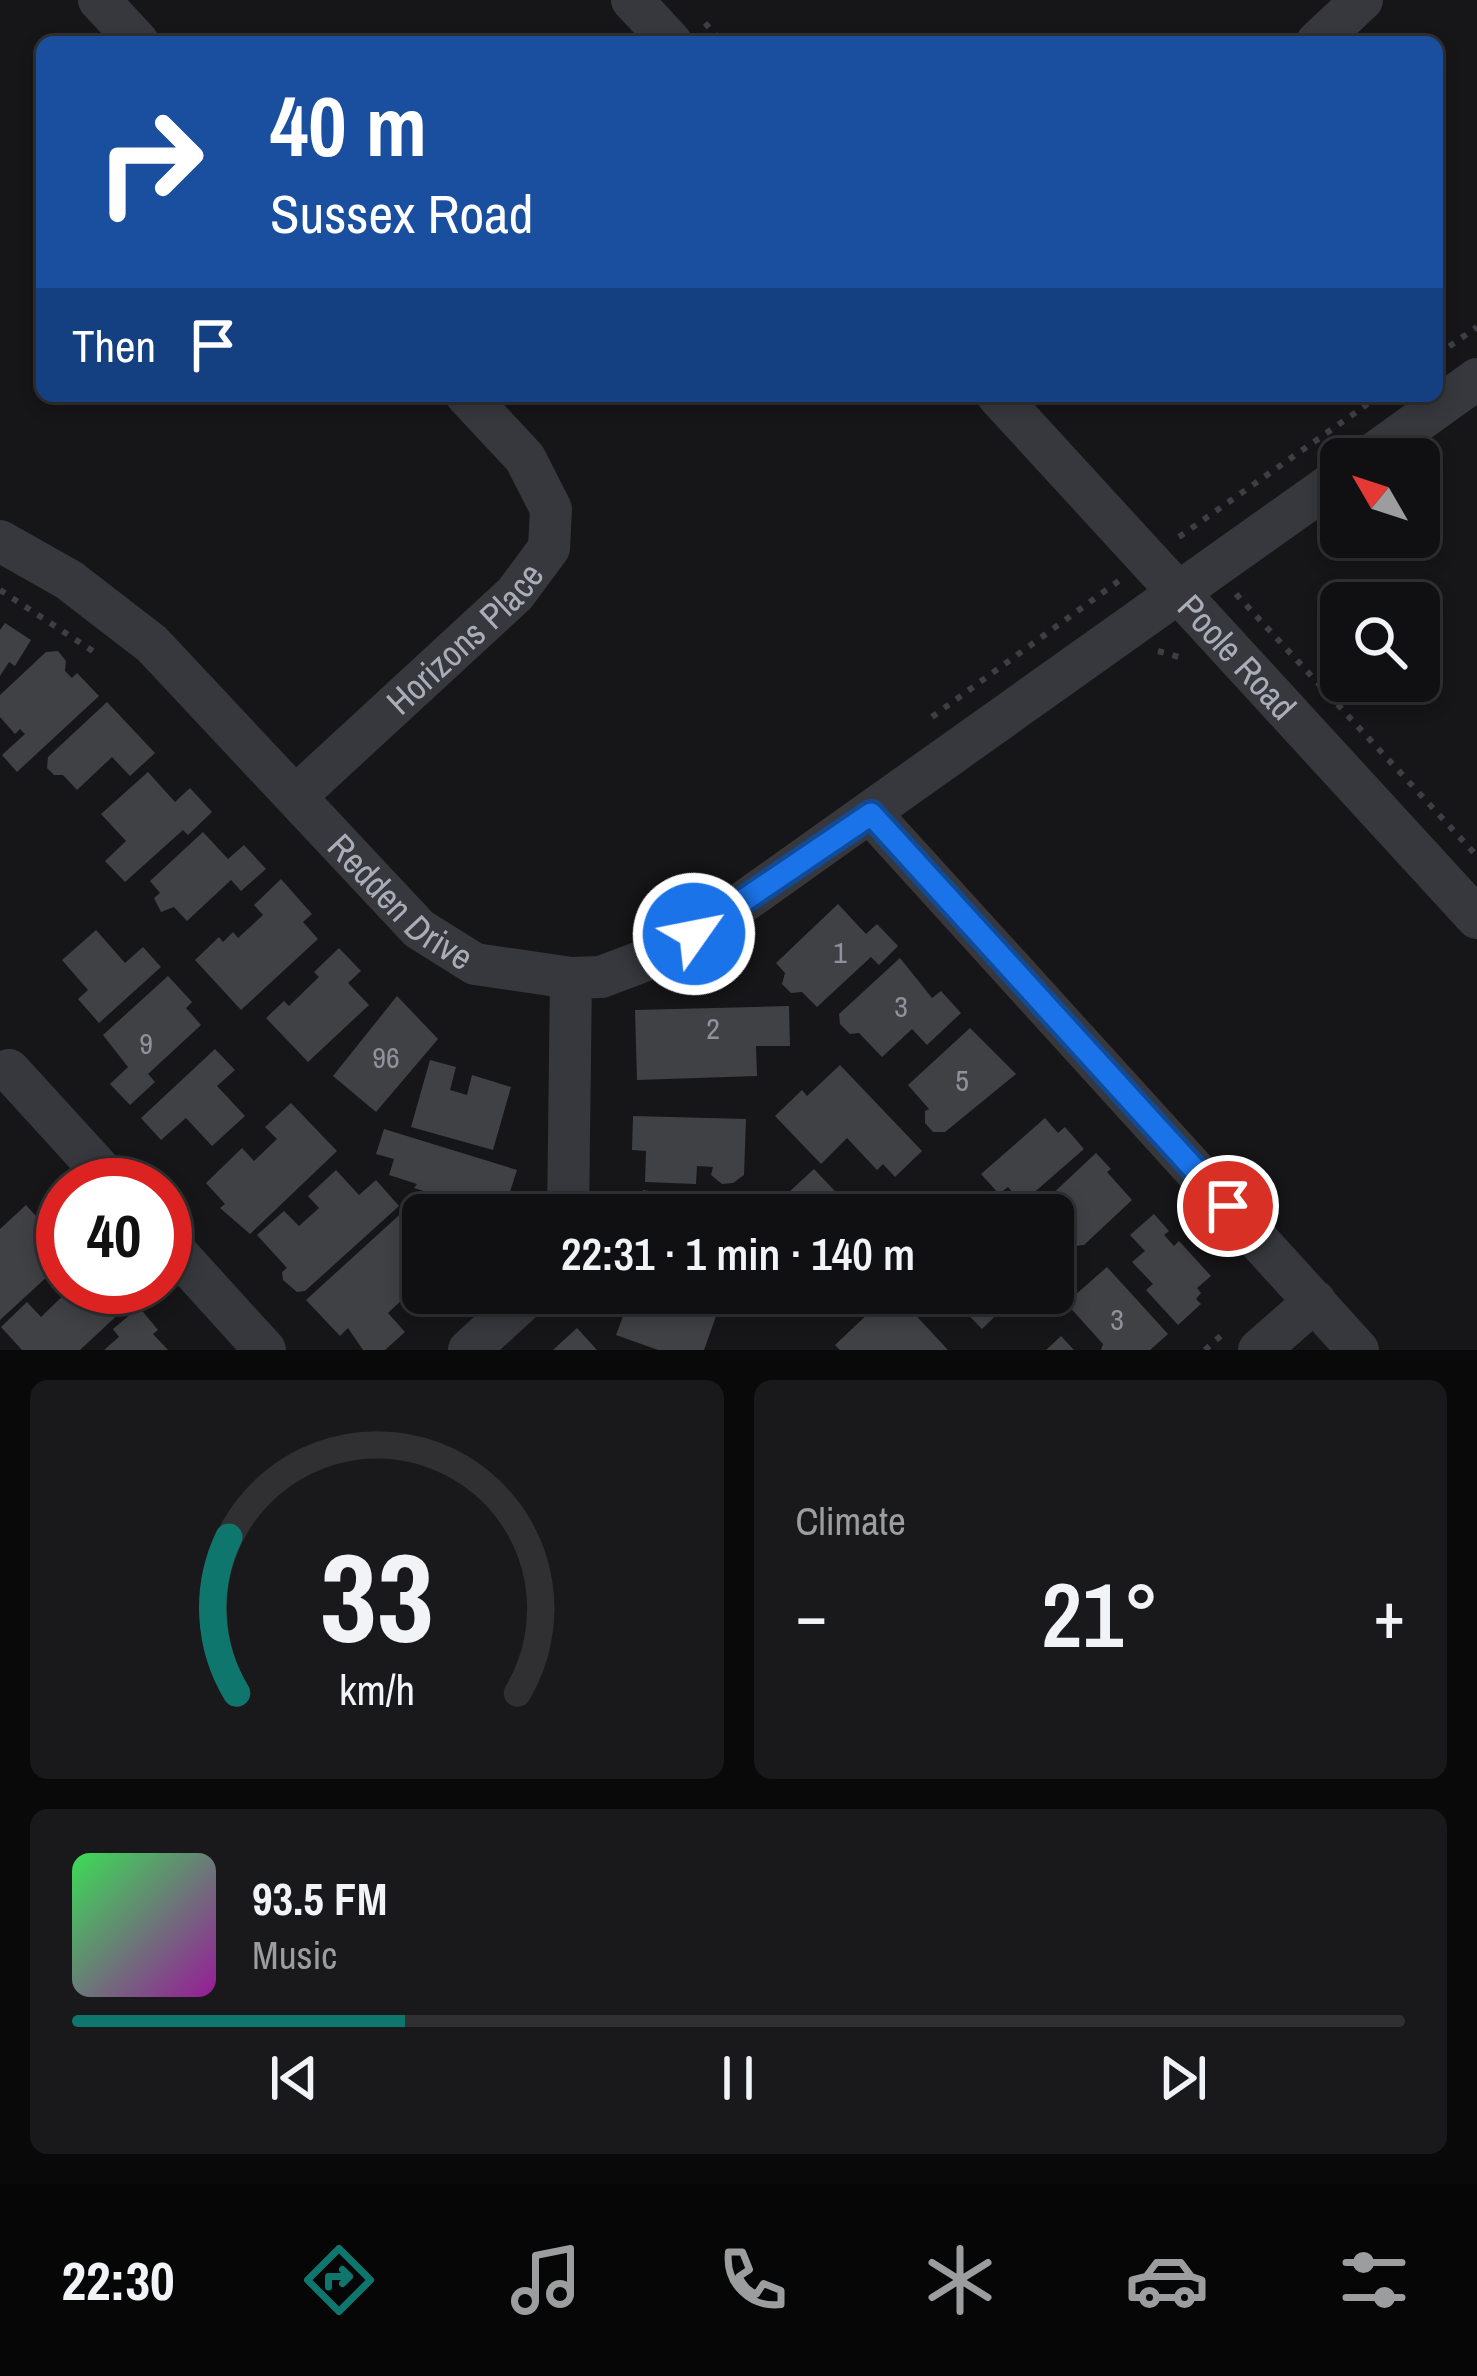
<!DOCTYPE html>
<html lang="en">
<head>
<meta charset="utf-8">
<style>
  :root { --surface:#101012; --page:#19191b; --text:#f1f3f6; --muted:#9c9d9f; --line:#303032; --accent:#0f766e }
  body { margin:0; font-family:"Archivo Narrow",sans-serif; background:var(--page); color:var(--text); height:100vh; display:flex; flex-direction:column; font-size:45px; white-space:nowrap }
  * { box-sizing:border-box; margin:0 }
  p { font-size:39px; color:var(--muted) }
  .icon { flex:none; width:66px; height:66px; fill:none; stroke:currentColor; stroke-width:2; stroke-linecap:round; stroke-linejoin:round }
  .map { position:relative; height:1350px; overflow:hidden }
  .side { display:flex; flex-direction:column; gap:30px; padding:30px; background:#09090a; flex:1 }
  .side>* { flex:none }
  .hud { position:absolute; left:36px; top:36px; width:1407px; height:366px; border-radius:18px; box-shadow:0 6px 18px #0003,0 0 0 3px var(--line); background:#1a4fa0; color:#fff; overflow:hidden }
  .needle { width:78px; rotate:309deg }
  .fabs { position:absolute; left:1320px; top:438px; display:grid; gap:24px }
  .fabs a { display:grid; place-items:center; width:120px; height:120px; border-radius:18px; background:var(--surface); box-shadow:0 6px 18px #0003,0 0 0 3px var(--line); font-size:60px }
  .speed { position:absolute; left:36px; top:1158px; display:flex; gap:24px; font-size:60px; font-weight:700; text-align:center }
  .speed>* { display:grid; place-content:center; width:156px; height:156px; border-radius:50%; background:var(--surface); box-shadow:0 6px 18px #0003,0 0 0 3px var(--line); line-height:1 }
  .speed .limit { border:18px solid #d22; background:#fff; color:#111 }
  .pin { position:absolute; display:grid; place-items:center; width:102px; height:102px; color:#fff; margin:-51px; border:6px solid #fff; border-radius:50%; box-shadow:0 3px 12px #0007 }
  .me { position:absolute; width:132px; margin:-66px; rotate:57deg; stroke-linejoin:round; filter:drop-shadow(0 0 9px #0008) }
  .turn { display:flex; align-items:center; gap:42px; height:252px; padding:0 36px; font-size:54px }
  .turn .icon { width:156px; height:156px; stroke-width:2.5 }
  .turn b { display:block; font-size:84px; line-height:102px }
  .then { display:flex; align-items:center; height:114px; padding:0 36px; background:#0003; gap:24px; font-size:45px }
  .big { font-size:90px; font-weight:600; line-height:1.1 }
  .side .tile { flex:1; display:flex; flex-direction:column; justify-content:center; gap:18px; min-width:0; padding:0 42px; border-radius:18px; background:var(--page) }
  .side .dial { align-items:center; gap:0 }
  .dial svg { height:312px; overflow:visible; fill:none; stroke:var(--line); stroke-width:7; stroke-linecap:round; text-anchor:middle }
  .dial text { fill:var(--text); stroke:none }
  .song { display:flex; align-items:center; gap:36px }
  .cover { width:144px; height:144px; border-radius:18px; background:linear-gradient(135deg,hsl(130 70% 55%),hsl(300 70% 35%)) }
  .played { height:12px; border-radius:6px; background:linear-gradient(90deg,var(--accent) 25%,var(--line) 25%) }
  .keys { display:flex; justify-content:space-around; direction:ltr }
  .heat { display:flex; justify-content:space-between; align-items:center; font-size:66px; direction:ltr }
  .side .tiles { flex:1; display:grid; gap:30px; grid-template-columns:1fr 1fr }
  .tile:last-child { grid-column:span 2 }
  .trip { position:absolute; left:402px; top:1194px; width:672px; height:120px; border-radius:18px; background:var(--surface); box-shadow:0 6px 18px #0003,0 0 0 3px var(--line); font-weight:600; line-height:120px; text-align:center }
  .menu { display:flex; height:192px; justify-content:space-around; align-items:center; background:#060607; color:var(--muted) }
  .menu .icon { width:84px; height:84px }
  .menu .on { color:var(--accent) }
  .menu b { font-size:54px; color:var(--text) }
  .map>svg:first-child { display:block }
  .building { fill:#404145 }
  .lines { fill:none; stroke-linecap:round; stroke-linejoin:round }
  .path { stroke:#3d3f44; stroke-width:6; stroke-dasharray:6 9; stroke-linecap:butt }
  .minor { stroke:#37383d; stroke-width:42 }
  .route-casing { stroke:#114b97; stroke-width:30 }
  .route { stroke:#1a73e8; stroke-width:21 }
  .labels { text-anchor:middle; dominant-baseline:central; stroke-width:12; stroke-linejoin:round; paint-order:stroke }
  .number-label { font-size:30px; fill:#8e929b }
  .street-label { font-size:36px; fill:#a8adb8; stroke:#111113 }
</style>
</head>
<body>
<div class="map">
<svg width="1477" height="1350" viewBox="0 0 1477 1350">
  <rect width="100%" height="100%" fill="#161618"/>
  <g class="building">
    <polygon points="5,623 31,640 15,666 9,662 0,676 0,630"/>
    <polygon points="58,651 66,661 65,671 72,678 77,673 99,696 17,772 2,755 25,734 20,729 15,734 0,717 0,695 46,652"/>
    <polygon points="107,702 155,753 130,776 112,757 77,790 63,775 54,775 47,768 48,757"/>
    <polygon points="148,772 175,802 190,788 212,812 188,835 183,830 125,882 105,861 126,841 101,814"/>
    <polygon points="203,832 228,859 244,845 266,869 241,891 231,880 187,921 174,907 161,912 154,898 160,893 150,881"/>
    <polygon points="281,879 312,914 303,922 318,939 241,1010 195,960 219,937 223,942 233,932 238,938 263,915 254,905"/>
    <polygon points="838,904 866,934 877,924 898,946 879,965 871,957 817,1007 802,992 791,993 782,984 785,973 776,963"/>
    <polygon points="96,930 125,963 143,947 161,967 99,1023 78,999 88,990 62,960"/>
    <polygon points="339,948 361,971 348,983 369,1005 308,1062 266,1018 284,1001 289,1006 319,977 314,972"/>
    <polygon points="900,958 932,998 941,991 961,1013 927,1045 912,1029 882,1057 859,1033 850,1034 840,1024 839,1014"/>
    <polygon points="168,976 192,1002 186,1008 201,1025 148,1074 155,1082 130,1105 110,1084 128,1067 103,1035"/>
    <polygon points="397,996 438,1039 376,1112 333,1076"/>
    <polygon points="789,1006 790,1046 756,1046 757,1076 637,1080 635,1010"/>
    <polygon points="970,1028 1016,1074 945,1132 933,1132 925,1123 925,1111 929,1109 908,1085"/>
    <polygon points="215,1049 235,1070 217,1086 245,1116 212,1146 186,1118 161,1140 141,1118"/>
    <polygon points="430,1060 456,1067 450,1090 467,1095 472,1075 511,1087 493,1150 411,1127"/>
    <polygon points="840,1065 922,1151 895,1177 883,1164 877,1170 847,1138 821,1164 775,1116 802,1090 807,1096"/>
    <polygon points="291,1103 337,1151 250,1234 220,1208 225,1204 206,1183 242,1148 254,1161 277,1139 265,1127"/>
    <polygon points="633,1116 746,1119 744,1175 733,1183 722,1184 711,1175 713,1167 697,1166 696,1184 645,1182 646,1151 632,1150"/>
    <polygon points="1045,1118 1058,1133 1065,1127 1084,1149 1022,1203 1008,1187 999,1194 981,1174"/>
    <polygon points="384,1129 517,1170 506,1204 498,1202 494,1215 461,1215 465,1204 414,1188 417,1184 389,1175 394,1159 376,1154"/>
    <polygon points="1096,1153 1111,1169 1107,1172 1132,1200 1084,1245 1073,1246 1065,1237 1066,1228 1077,1217 1070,1209 1054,1214 1047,1199"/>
    <polygon points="814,1169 849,1206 845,1209 851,1215 787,1215 800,1203 789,1192"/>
    <polygon points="336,1170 359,1195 376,1180 399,1206 305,1291 297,1292 283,1280 282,1272 287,1268 257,1235 284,1211 299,1226 319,1208 308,1196"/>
    <polygon points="643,1190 707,1202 704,1207 720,1211 719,1215 639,1215"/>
    <polygon points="26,1205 45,1226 58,1215 63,1220 63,1262 0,1320 0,1229"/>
    <polygon points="407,1208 423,1227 423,1280 388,1313 405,1332 385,1350 363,1350 348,1328 340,1336 306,1300"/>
    <polygon points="1154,1214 1169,1231 1164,1235 1174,1246 1179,1241 1211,1276 1197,1288 1201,1293 1196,1299 1201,1304 1178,1325 1146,1290 1153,1284 1132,1262 1145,1251 1130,1235"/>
    <polygon points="1107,1267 1168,1334 1150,1350 1101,1350 1103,1344 1066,1303"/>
    <polygon points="72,1287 107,1287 125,1308 80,1350 22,1350 1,1327 27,1302 41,1317"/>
    <polygon points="685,1293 720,1305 704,1350 658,1350 616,1335 628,1303 602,1294"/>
    <polygon points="872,1293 895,1293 948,1350 840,1350 835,1345 872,1310 863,1301"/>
    <polygon points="947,1293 1019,1293 982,1329"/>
    <polygon points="139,1307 158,1330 153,1334 168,1350 104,1350 119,1337 113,1329"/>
    <polygon points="577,1328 597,1350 553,1350"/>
    <polygon points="1061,1336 1074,1350 1046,1350"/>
  </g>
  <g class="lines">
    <g class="path">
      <polyline points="705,23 722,42"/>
      <polyline points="1437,355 1477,327"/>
      <polyline points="1179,537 1379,396"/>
      <polyline points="0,590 99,655"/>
      <polyline points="1236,594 1477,856"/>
      <polyline points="1158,651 1186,659"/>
      <polyline points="932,717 1120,580"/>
      <polyline points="1205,1350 1226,1331"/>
    </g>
    <g class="minor">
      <polyline points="99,0 138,42"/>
      <polyline points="632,0 671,42"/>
      <polyline points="1317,42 1362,0"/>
      <path id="s1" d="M998,396L1477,918"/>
      <polyline points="1366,459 1477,379"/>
      <path id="s2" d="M0,541L69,580L152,644L419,929L475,964L571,978L601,977L662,954L725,915L1341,477"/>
      <path id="s3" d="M296,796L515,594L549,548L551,509L525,458L467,396"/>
      <polyline points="871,814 1358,1350"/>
      <polyline points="9,1070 114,1185"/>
      <polyline points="568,1215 571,978"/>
      <polyline points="165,1240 265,1350"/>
      <polyline points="469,1350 531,1293"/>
      <polyline points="1259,1350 1315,1301"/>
    </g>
  </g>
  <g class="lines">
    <defs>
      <polyline id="route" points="694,934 871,814 1228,1206"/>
    </defs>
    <use href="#route" class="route-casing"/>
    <use href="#route" class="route"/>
  </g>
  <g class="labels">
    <g class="number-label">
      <text x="840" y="952">1</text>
      <text x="901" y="1006">3</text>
      <text x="713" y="1028">2</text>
      <text x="146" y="1043">9</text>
      <text x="386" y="1057">96</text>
      <text x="962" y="1080">5</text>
      <text x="1117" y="1319">3</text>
    </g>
    <g class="street-label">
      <text stroke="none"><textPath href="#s3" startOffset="231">Horizons Place</textPath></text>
      <text stroke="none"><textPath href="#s1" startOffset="354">Poole Road</textPath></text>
      <text stroke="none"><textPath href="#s2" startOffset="543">Redden Drive</textPath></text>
    </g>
  </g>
</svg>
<div class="fabs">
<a><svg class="needle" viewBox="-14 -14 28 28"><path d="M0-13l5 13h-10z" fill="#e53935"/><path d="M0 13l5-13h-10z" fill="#9c9d9f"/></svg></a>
<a><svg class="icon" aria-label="search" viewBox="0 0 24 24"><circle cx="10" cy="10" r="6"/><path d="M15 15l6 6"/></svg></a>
</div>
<div class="speed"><div class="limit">40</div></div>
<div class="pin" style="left:1228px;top:1206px;background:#d93025"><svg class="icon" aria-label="arrive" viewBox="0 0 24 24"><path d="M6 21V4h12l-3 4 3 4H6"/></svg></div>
<svg class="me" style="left:694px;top:934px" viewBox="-20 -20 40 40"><circle r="17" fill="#1a73e8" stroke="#fff" stroke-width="3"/><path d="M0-11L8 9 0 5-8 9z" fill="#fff"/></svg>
<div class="trip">22:31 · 1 min · 140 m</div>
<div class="hud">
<div class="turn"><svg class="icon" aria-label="right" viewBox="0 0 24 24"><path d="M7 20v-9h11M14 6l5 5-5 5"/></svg><div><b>40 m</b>Sussex Road</div></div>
<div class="then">Then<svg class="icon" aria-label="arrive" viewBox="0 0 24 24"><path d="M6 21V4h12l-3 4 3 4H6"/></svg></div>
</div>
</div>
<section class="side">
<div class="tiles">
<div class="tile dial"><svg viewBox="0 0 100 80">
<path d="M14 69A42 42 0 1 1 86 69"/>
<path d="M14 69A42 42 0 0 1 12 29" stroke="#0f766e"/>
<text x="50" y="56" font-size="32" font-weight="700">33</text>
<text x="50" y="72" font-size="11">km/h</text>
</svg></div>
<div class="tile"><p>Climate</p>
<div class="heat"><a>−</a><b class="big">21°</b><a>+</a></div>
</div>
<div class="tile">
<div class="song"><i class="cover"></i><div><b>93.5 FM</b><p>Music</p></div></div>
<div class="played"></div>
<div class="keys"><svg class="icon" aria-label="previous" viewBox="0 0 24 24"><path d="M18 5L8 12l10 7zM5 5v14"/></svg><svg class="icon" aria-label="pause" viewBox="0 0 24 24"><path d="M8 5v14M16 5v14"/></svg><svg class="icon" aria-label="next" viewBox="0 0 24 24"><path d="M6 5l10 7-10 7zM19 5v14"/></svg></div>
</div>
</div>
</section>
<nav class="menu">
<b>22:30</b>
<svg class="icon on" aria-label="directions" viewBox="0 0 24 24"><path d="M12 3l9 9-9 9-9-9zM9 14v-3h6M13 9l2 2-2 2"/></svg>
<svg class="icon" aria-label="music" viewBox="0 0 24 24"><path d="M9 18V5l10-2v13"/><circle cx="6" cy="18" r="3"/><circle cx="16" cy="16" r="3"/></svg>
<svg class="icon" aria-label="phone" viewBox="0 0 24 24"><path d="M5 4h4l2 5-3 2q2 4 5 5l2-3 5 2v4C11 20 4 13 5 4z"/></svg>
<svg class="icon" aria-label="climate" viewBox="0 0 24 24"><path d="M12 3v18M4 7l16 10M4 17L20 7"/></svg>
<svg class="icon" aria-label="car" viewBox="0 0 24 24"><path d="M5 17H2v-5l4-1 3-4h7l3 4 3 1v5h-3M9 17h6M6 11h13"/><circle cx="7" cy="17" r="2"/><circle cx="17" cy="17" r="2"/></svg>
<svg class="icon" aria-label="filters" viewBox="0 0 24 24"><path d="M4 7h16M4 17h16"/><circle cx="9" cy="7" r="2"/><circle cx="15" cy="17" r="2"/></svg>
</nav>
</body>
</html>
